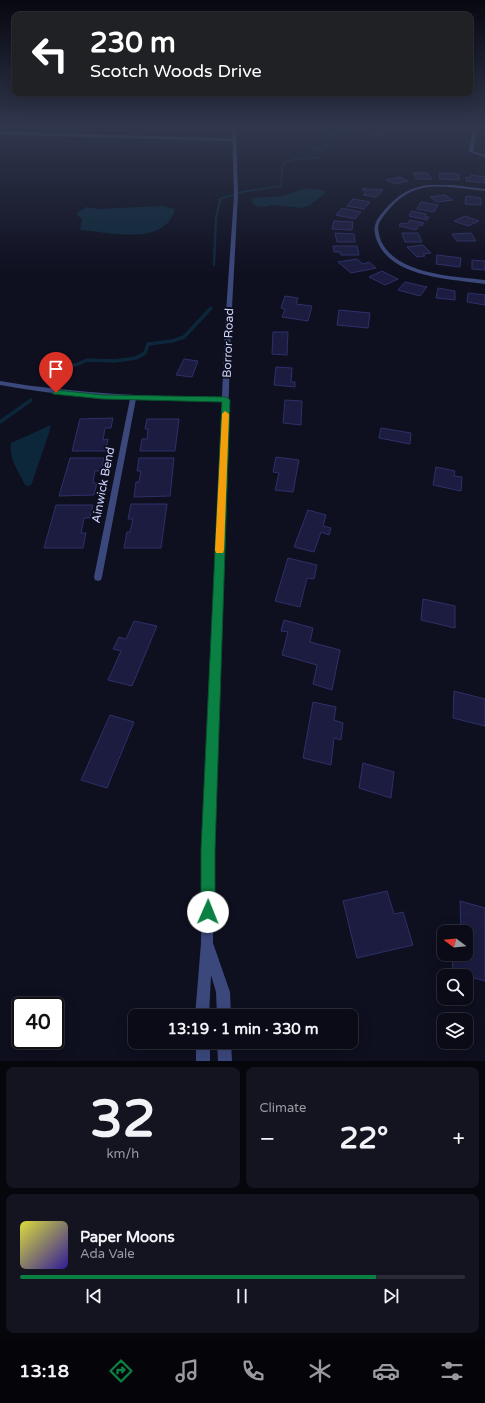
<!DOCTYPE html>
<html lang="en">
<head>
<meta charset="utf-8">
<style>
  :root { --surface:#0a0b17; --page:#131420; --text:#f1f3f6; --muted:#999ba1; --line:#2a2b36; --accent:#0b8043 }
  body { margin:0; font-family:"Varela Round",sans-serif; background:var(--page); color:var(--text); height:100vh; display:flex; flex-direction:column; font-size:15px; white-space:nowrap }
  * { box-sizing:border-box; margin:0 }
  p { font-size:13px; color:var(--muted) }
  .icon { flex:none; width:22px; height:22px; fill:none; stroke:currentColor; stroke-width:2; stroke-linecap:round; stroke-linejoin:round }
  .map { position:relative; height:1061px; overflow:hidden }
  .drawer { display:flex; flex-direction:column; gap:6px; padding:6px; background:#06060d; flex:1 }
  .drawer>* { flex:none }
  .banner { position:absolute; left:12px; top:12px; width:461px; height:84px; border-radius:8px; box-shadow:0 4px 16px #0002,0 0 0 1px var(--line); background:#202124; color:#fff; overflow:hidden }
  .needle { width:26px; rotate:286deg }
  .fabs { position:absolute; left:437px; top:925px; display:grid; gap:8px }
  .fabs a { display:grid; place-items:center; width:36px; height:36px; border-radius:8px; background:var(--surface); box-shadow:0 4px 16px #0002,0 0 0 1px var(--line); font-size:20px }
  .speed { position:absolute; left:12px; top:997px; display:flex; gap:8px; font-size:20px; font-weight:700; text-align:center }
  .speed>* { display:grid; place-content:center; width:52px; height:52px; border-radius:50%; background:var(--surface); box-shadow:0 4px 16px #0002,0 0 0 1px var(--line); line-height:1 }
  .speed .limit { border:2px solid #111; border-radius:6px; background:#fff; color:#111 }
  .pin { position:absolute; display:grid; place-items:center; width:34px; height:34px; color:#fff; margin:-41px -17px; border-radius:50% 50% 50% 0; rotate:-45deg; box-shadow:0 0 4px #0007 }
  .pin .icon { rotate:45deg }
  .me { position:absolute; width:44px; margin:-22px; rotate:1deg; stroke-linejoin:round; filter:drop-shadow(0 0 3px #0008) }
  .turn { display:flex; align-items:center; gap:14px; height:84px; padding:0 12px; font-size:18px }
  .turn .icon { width:52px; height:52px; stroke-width:2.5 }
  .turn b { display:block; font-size:28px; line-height:34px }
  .big { font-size:30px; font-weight:800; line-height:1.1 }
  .drawer .card { flex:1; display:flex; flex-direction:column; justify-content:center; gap:6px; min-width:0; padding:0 14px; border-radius:8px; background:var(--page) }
  .drawer .dial { align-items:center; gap:0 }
  .dial b { font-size:52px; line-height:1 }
  .song { display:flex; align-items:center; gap:12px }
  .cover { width:48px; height:48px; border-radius:6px; background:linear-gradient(135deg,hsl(60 70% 55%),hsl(250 70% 35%)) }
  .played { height:4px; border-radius:2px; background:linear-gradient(90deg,var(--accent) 80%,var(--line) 80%) }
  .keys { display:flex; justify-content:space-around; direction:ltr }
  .heat { display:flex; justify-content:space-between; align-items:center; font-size:22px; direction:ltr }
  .drawer .tiles { flex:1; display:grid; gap:6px; grid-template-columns:1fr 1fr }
  .card:last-child { grid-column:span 2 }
  .trip { position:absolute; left:128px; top:1009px; width:230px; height:40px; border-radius:8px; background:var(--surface); box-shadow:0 4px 16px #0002,0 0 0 1px var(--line); font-weight:800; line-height:40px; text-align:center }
  .menu { display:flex; height:64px; justify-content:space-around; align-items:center; background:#040409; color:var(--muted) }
  .menu .icon { width:28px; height:28px }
  .menu .on { color:var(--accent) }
  .menu b { font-size:18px; color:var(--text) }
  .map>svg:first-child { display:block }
  .water { fill:#0c273a }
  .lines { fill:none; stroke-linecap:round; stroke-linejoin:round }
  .stream-far2 { stroke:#0c273a; stroke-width:2 }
  .stream-far1 { stroke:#0c273a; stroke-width:2.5 }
  .stream { stroke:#0c273a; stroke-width:3.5 }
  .building { fill:#1b1c3f; stroke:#2e306a }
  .service { stroke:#3b487c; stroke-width:3 }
  .minor { fill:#3b487c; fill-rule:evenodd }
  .tertiary { fill:#3b487c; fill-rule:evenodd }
  .route { fill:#0b8043; stroke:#07532c }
  .slow { fill:#f59e0b }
  .labels { text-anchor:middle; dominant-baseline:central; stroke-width:4; stroke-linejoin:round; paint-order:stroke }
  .street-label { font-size:12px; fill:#cfd4fc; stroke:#0e0f1f }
</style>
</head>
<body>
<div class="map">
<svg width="485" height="1061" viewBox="0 0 485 1061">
  <rect width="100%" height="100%" fill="#0e0f1f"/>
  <g class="water">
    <polygon points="307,188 325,191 325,193 310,205 302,208 272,205 263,207 256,206 252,203 253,198 283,196"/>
    <path d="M162,206L175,209C165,247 109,232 80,230L82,219L77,215L78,212L87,207L97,209Z"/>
    <path d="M51,425L50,430L32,483L30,486L25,485C19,471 8,459 11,443Z"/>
  </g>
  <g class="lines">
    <polyline class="stream-far2" points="219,202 220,199 242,192 281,186 282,169 284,163 296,159 318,158 322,151 311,149 328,145 333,138 330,136 331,134 347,128 348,126"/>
    <polyline class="stream-far1" points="214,265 216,218 220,201"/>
    <g class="stream">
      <polyline points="54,378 54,370 59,364 76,365 87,360 115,361 136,358 145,353 148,344 172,341 184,337 211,308"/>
      <polyline points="0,422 31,400"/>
    </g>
  </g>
  <g class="building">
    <polygon points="382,126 390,126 392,130 395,130 394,132 386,131 382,135 371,134 376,129 384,129"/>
    <polygon points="413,173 427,173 432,179 417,179"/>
    <polygon points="440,173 459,174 459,180 439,179"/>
    <polygon points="471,175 485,177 485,183 466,181 466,177 470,178"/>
    <polygon points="400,177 408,181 395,184 386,180"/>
    <polygon points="364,188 374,190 376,189 383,190 376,197 363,195 367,191 362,190"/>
    <polygon points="445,195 453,200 437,202 430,197"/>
    <polygon points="466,196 481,198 481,205 465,204"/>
    <polygon points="353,199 370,202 364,209 347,206"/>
    <polygon points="421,202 438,205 434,212 417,209"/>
    <polygon points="342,208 361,212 355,219 336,215"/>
    <polygon points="412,211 426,214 425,217 429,217 427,220 409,216"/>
    <polygon points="465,216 479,221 468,226 454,221"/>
    <polygon points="410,220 424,223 422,226 419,225 416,230 399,226 401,223 407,224"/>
    <polygon points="334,221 353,222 352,230 332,229"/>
    <polygon points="335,233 354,234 355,242 337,242"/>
    <polygon points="402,233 418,233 422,242 405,242"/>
    <polygon points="471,233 476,241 457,241 452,234"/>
    <polygon points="423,245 431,253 423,254 425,256 417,257 407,247"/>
    <polygon points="333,246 357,246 359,255 341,255 340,252 334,252"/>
    <polygon points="437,255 461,258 460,267 436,264"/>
    <polygon points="357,259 363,264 369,262 376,268 351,273 338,262"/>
    <polygon points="472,260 485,261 485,270 472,269"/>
    <polygon points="382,271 398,279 385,285 369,277"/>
    <polygon points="405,282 427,287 420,296 398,290"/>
    <polygon points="438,288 455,291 455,300 436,298"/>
    <polygon points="468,293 485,295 485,305 467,302"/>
    <polygon points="285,296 298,298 296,304 312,306 308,321 282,317 285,309 281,308"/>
    <polygon points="339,310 370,313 368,328 337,325"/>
    <polygon points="273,332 288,332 287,355 272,354"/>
    <polygon points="184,359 198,361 192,377 176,375"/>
    <polygon points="276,367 292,368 291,382 295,382 295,387 274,385"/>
    <polygon points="285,400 302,401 301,425 283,423"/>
    <polygon points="113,418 111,428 105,428 103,440 108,439 106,451 72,451 80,419"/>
    <polygon points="147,419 179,419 175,451 140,451 142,439 147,439 148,429 145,429"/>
    <polygon points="381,428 411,433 410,444 379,438"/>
    <polygon points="276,457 299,460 293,492 275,490 279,473 273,472"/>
    <polygon points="70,458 104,458 101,471 95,471 93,483 97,483 94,495 59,496"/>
    <polygon points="139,458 174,458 170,496 134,497 136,482 139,482 141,471 137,471"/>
    <polygon points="436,467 455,471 454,476 462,477 461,491 433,485"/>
    <polygon points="131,504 167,504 161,548 124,548 127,532 130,532 133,519 128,519"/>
    <polygon points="56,505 93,505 90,518 84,518 81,533 86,533 83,548 44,548"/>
    <polygon points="308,510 326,515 323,526 331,528 329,535 321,532 314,552 294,547"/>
    <polygon points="288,558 317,565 314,579 307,578 300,607 275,601"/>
    <polygon points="423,599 455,606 455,628 421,620"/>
    <polygon points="284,620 313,628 310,642 340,650 332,690 313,684 317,665 282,655 288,632 281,631"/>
    <polygon points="134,621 157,626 132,686 108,680 121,651 113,649 119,637 126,639"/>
    <polygon points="454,691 485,699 485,726 453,718"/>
    <polygon points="313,702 336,707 334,720 343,723 341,740 334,738 331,765 303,758"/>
    <polygon points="110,715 134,722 107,788 81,780"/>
    <polygon points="363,763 394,772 391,798 359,788"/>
    <polygon points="387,891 394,914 403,912 413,945 357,958 343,901"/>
    <polygon points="460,901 485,908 485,981 453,972 452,954 466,954 466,932 461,932"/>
  </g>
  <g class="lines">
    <polyline class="service" points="0,133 235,140"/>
    <g class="minor">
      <polygon points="473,126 477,126 473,151 485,155 485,157 469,152"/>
      <path d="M429,185H453L485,189V191C438,186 409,176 379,223C377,229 379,235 381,241C397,275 453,276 485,280V284C451,279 394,278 378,243C372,230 374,222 383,212C397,196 407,188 429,185Z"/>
      <path d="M0,381C75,394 150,396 226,398L229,400L226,402L136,399L102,577L101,580L98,581L95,580L94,577L130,399C86,397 43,393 0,385Z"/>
    </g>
    <g class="tertiary">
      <polygon points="232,126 236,126 238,195 231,327 214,850 213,943 230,992 231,1016 217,1016 216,992 211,975 209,1016 195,1016 201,943 202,850 225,327 234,195"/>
      <rect x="196" y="1042" width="14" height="19"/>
      <polygon points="217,1042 231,1042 232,1061 218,1061"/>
    </g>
  </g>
  <linearGradient id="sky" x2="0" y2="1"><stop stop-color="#080811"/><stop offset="0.46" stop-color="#30374d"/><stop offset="1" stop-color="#30374d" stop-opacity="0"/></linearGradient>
  <rect width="485" height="275" fill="url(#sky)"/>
  <polygon class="route" points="56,390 103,395 226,397 230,400 215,850 215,912 213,917 208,919 203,917 201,912 201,850 222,402 103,399 53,394 52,393"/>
  <polygon class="slow" points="225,411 229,414 224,550 223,553 216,553 215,550 222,414"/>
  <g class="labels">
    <g class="street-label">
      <text transform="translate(228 343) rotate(-88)">Borror Road</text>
      <text transform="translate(103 485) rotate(-79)">Ainwick Bend</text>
    </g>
  </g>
</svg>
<div class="fabs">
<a><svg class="needle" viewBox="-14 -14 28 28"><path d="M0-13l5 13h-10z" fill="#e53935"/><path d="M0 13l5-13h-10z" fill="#999ba1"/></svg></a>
<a><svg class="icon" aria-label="search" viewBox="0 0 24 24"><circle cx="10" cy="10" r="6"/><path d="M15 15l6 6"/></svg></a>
<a><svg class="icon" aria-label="layers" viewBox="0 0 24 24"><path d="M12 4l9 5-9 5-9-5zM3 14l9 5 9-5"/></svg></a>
</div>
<div class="speed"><div class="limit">40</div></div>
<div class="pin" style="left:56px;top:393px;background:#d93025"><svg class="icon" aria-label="arrive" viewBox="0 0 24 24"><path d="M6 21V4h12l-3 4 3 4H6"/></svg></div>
<svg class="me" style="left:208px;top:912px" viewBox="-20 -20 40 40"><circle r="19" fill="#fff"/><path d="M0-13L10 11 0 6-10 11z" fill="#0b8043"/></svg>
<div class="trip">13:19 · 1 min · 330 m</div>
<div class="banner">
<div class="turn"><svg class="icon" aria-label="left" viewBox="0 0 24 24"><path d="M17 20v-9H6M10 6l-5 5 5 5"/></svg><div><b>230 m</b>Scotch Woods Drive</div></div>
</div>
</div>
<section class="drawer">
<div class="tiles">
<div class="card dial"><b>32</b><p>km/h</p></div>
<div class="card"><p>Climate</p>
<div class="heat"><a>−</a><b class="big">22°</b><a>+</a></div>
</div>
<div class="card">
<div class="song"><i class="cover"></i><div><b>Paper Moons</b><p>Ada Vale</p></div></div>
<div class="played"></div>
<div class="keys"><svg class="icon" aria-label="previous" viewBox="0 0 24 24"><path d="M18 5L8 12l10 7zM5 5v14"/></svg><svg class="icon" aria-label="pause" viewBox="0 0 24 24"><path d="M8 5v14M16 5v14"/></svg><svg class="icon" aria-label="next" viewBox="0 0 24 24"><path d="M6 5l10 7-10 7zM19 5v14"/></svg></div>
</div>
</div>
</section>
<nav class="menu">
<b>13:18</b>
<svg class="icon on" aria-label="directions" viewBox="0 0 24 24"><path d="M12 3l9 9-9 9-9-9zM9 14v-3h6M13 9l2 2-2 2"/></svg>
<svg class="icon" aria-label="music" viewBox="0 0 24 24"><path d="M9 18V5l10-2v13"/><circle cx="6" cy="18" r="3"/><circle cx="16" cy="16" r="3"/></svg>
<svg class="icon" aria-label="phone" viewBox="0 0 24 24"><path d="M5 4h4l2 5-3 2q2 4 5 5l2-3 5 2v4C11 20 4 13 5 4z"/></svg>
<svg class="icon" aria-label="climate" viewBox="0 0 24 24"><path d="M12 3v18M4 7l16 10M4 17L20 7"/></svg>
<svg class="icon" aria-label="car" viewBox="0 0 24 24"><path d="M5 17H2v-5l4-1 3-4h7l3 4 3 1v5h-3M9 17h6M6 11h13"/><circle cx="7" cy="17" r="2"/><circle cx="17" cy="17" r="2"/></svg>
<svg class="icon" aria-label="filters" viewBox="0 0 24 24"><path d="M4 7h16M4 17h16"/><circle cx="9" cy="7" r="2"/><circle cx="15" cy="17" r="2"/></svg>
</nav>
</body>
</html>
